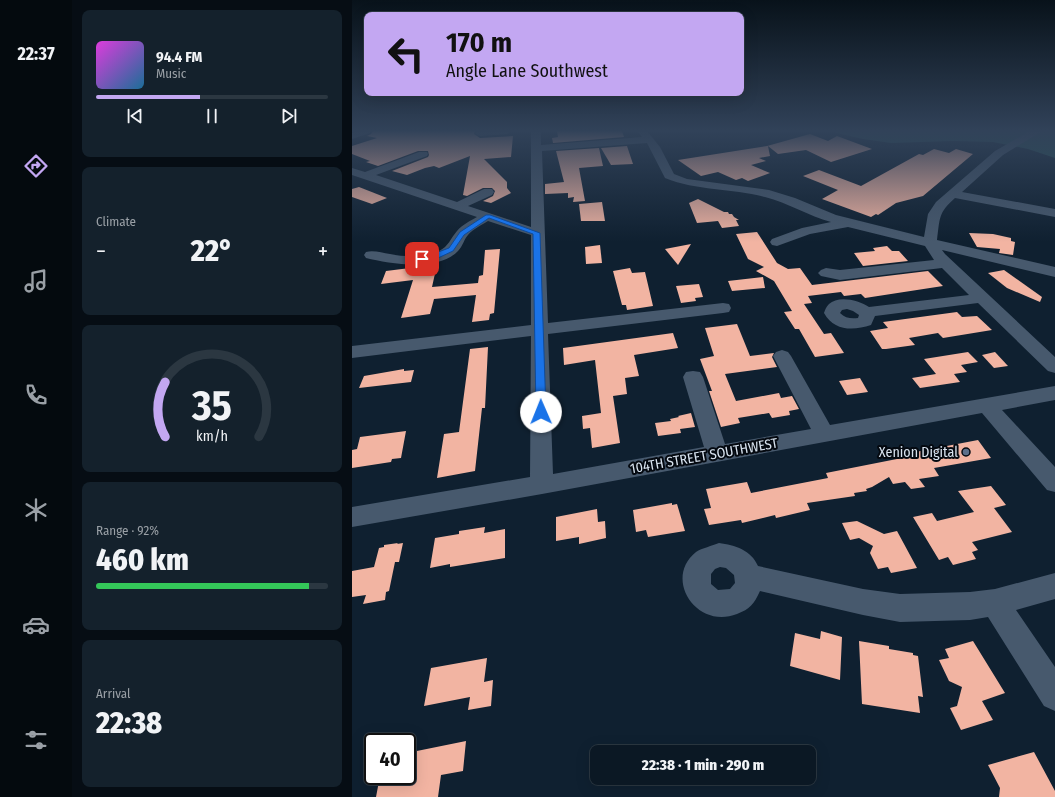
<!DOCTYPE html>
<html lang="en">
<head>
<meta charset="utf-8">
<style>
  :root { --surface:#0b1824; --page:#14212c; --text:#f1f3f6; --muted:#9aa0a6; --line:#2b3741; --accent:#c3a7f2 }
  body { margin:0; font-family:"Fira Sans Condensed",sans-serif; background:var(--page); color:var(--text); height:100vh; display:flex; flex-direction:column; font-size:15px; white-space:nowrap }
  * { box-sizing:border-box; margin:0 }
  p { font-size:13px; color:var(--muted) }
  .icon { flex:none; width:22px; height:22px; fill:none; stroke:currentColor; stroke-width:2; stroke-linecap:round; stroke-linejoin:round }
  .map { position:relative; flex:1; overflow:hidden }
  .drawer { display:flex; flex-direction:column; gap:10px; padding:10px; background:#060d14; width:280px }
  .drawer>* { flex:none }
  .banner { position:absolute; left:12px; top:12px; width:380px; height:84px; border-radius:8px; box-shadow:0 4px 16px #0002,0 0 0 1px var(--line); background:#c3a7f2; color:#111; overflow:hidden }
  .speed { position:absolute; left:12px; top:733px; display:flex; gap:8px; font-size:20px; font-weight:700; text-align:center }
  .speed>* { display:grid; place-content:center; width:52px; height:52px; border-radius:50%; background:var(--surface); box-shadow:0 4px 16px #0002,0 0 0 1px var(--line); line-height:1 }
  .speed .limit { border:2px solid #111; border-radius:6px; background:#fff; color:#111 }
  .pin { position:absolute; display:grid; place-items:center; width:34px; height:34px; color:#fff; margin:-17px; border-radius:8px; box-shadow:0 2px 6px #0006 }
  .me { position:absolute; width:44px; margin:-22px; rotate:359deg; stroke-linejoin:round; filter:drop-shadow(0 0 3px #0008) }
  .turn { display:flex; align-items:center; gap:14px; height:84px; padding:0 16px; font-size:18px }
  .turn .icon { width:52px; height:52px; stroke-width:2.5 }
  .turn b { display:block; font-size:28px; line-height:34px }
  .big { font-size:30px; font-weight:800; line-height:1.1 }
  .drawer .tile { flex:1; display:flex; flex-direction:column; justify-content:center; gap:6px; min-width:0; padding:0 14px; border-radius:8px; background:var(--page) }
  .drawer .dial { align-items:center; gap:0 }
  .dial svg { height:104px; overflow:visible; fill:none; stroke:var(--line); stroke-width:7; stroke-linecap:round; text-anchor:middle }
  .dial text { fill:var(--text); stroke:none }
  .song { display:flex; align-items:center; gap:12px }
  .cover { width:48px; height:48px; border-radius:6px; background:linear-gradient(135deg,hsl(300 70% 55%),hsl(200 70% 35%)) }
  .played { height:4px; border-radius:2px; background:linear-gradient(90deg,var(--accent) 45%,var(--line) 45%) }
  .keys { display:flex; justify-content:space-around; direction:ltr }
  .heat { display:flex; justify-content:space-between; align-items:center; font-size:22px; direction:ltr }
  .charge { height:6px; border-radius:3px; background:linear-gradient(90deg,#34c759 92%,var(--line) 0) }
  .trip { position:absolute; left:238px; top:745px; width:226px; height:40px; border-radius:8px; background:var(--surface); box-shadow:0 4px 16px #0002,0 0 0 1px var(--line); font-weight:800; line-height:40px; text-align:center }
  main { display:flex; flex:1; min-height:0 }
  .tabs { display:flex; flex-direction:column; width:72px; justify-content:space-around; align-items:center; background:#040a0e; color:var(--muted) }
  .tabs .icon { width:28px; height:28px }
  .tabs .on { color:var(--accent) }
  .tabs b { font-size:18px; color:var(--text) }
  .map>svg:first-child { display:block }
  .water { fill:#285757 }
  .building { fill:#f2b4a2 }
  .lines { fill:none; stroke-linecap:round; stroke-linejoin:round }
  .minor { fill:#47596d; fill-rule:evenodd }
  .route { fill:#1a73e8; stroke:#114b97 }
  .service-dot { fill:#5c6f8a; stroke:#040910; stroke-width:1.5 }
  .labels { text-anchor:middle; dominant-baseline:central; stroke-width:4; stroke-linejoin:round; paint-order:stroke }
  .poi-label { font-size:14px; fill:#d9e4f0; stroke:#040910; text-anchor:end }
  .street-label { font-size:14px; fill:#d9e4f0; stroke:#040910 }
</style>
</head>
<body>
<main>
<nav class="tabs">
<b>22:37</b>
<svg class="icon on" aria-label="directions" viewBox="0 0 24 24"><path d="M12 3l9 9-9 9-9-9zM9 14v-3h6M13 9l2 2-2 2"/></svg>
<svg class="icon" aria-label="music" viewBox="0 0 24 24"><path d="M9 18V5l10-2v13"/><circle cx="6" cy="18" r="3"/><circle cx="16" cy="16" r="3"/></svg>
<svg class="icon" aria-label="phone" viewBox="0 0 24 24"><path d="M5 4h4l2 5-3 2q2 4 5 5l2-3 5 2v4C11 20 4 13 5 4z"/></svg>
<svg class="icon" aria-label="climate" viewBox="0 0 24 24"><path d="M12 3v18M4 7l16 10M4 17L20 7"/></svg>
<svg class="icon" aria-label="car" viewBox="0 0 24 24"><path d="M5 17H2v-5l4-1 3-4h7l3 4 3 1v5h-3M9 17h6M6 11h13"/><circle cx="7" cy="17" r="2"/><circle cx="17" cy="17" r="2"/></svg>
<svg class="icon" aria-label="filters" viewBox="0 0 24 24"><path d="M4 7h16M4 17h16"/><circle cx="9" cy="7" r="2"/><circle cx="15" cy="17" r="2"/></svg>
</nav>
<section class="drawer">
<div class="tile">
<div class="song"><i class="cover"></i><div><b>94.4 FM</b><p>Music</p></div></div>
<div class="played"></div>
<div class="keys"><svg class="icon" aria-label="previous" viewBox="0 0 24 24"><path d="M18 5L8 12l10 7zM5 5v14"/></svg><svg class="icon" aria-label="pause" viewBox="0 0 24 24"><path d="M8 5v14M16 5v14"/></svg><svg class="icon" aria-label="next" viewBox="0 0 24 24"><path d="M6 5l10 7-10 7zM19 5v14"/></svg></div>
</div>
<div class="tile"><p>Climate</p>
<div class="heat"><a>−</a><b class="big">22°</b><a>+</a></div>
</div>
<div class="tile dial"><svg viewBox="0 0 100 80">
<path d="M14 69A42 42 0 1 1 86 69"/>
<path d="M14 69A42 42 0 0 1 14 27" stroke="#c3a7f2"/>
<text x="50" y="56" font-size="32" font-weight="700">35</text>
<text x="50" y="72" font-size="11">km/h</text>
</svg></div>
<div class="tile"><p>Range · 92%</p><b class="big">460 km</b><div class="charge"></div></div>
<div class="tile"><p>Arrival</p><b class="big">22:38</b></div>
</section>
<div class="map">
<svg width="703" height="797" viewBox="0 0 703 797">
  <rect width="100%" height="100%" fill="#0f2030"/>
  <polygon class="water" points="476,131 703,131 703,158 676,149 641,142 601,141 539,143 511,139"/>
  <g class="building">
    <polygon points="21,131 123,131 122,134 128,138 161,136 159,157 132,159 155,182 155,188 159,193 139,203 131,201 141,196 143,191 140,188 131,188 115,196 111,195 118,156 87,168 82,166 73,168 55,175 40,171 76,157 77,155 76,151 66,151 26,166 14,162 18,161 0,154 0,146 25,138 15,136 19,134"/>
    <polygon points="205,131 270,131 272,137 201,143 200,138 206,137"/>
    <polygon points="458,134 476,141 485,136 520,149 479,162 454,150 426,154 416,146 418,156 407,158 414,161 399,165 418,173 396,181 390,178 384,180 366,172 349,176 326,160 415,146"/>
    <polygon points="275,146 281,164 259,165 249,148"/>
    <polygon points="247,148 251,166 227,168 233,201 221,202 222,197 216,198 216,193 193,194 193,184 212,182 204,151"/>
    <polygon points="582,149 597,153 604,149 621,154 571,196 544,203 526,215 524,214 519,217 470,199 486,190 451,176 467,170 509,186 567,154 571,155"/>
    <polygon points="7,187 35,198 20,204 0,197 0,189"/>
    <polygon points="346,199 372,212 376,212 377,214 380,214 382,217 387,220 384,220 387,226 370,228 366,221 345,223 337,203"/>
    <polygon points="250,202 253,221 229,221 227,204"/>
    <polygon points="405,232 425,263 436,269 448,268 460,285 576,271 591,286 513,298 509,294 492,296 489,292 456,296 460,303 452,304 472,334 479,333 492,353 463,357 447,329 443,329 432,312 440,311 422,281 404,271 412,267 396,259 384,234"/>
    <polygon points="617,233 641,234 659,238 659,241 663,242 661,255 647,253 648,249 625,247"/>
    <polygon points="339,244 326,265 313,249"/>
    <polygon points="248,245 250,263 234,264 233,247"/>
    <polygon points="535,246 540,251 547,251 556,261 511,266 502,253 523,251 521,248"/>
    <polygon points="148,249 142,313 138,314 137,320 120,322 124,295 82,299 78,314 49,318 61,280 29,284 34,271 74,266 74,270 84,269 80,287 126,283 127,276 131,275 133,250"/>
    <polygon points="278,268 280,273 293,272 301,306 275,310 274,305 270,305 261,271"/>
    <polygon points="652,270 690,297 688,302 655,288 636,273"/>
    <polygon points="411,277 413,288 380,291 376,281"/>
    <polygon points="347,284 351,297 343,298 344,301 329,303 324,286"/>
    <polygon points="605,312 610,317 625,316 640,330 591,338 586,333 557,338 563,345 534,349 530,349 518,331 536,328 531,322"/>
    <polygon points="385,324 398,356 422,353 420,357 425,367 373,374 384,401 427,393 429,398 440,396 447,409 437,411 438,415 420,418 417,413 386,418 388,423 369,427 357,391 360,391 348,359 362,356 353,328"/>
    <polygon points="321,333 326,348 282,355 287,376 273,378 275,394 261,396 268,443 240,448 238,428 231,429 230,416 249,413 243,360 212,365 211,348"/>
    <polygon points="136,347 133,408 130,408 123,471 85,478 92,434 107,432 118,349"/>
    <polygon points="616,352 626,362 609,365 615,372 602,374 608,382 568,388 560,378 584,374 572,359"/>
    <polygon points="643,352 656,366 642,368 630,355"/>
    <polygon points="52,369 52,371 62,370 59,382 7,388 12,376"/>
    <polygon points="508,378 516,392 495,395 487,381"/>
    <polygon points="339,413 343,427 328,429 329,433 306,436 303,423 319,421 318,419 327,417 326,416"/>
    <polygon points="54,431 49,458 40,459 39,462 0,468 0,450 5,449 8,437"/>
    <polygon points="626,440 639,458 582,468 587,476 567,479 573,487 559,489 553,482 541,484 537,477 520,487 514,489 515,491 502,493 503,496 455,503 458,510 424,518 423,515 390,523 389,520 357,525 352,509 359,508 354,489 395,482 399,493 476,478 474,473 555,457 553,454"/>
    <polygon points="639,486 654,505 642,508 660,532 620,542 626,550 620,552 624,559 601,565 596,557 587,560 561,517 580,513 585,521 622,512 606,491"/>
    <polygon points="320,503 320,505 325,504 333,531 296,537 294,530 284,532 281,510"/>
    <polygon points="245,509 246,522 253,521 254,538 227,544 227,537 204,541 204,517"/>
    <polygon points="505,521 532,534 545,531 565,568 539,573 536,567 526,569 518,553 521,546 507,538 498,540 490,523"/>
    <polygon points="133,527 132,533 153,529 153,558 98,567 98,564 78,568 83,538 107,534 107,531"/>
    <polygon points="46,543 45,544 51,543 47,562 43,562 37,591 34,592 33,600 11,604 14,595 0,597 0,571 22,567 27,548 32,547 32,545"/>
    <polygon points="469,631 490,637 488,680 438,666 443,633 468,639"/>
    <polygon points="507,641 537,646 537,649 561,653 561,655 566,656 571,697 566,696 568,713 510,704"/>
    <polygon points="621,641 653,693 630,701 641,720 609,730 598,708 605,706 610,687 597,681 587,660 597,658 593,649"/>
    <polygon points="135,658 132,682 141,680 139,706 116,710 118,697 72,706 79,668"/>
    <polygon points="114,741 111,771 89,775 86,797 24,797 28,776 55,776 55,753"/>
    <polygon points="682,752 703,791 703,797 647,797 648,788 636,765"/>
  </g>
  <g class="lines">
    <g class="minor">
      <polygon points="6,131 20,131 18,133 0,139 0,133"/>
      <polygon points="125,131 160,131 155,134 128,136 125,135 123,133"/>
      <path d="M179,131H189V145L290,137L285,131H295L308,147L322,174L335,179L417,190L443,198L484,215L572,237L576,214L584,202L643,151L678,131H689L687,133L651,155L610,192L703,209V217L603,198C586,213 588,218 585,240L703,267V277L590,250L593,254L703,357V373L696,371L626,303L523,316L519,325C501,331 482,331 472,313C473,310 474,307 477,304C486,295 507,300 517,307L617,295L590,268L488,280L469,276L466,273L469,270L474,268L488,270L582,260L573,246L496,227L458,234L425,246L420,245L418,242L420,239L450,228L479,222C457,216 436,203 413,197C380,188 345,191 313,178L295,143L190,151L196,323L371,303L377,304L379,308L377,312L371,313L196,334L201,474L352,447L331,377L334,372L341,371L348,372L351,377L373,444L459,429L421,356L424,352L430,350L436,352L439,356L478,425L703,386V400L650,410L703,467V492L695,490L630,413L190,494L0,527V507L178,477L179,336L0,358V346L179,325V235L136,221C130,225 121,229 116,235C112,239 111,246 106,251C86,272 39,264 14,258L12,255L14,252C22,250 30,253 38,254C53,257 72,258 87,251C97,246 98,239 105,231C110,225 118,221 125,217L0,175V168L13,172L67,152H75L76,154L75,156L24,175L105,202L132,189H140L142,192L140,195L116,206L179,227ZM495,309L501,311L507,315L506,318C499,319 493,318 488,313L490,310Z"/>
      <path d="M367,543C383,545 399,550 406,566L511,589L548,594L618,592L643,589L703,573V599L664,610L703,667V711L692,706L636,617L618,620L548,622L511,615L408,591C402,604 398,609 385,614C344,630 311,578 344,552C350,548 360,546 367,543ZM368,567L374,568L382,575L383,583L378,589L366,590L359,584V574L363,569Z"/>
    </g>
  </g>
  <linearGradient id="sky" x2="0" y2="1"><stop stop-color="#08121a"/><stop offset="0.54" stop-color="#314259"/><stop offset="1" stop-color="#314259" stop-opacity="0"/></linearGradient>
  <rect width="703" height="242" fill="url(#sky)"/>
  <polygon class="route" points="134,215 138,215 188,233 194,412 189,415 184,412 181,234 137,218 112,235 101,251 86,258 70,261 67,259 97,248 108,232"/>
  <circle class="service-dot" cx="614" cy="452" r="4"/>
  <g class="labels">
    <g class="poi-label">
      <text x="606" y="452">Xenion Digital</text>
    </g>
    <g class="street-label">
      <text transform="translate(352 456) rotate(-10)">104TH STREET SOUTHWEST</text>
    </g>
  </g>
</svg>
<div class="speed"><div class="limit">40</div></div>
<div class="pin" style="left:70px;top:259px;background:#d93025"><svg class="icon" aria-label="arrive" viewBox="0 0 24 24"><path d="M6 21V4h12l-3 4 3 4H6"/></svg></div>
<svg class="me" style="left:189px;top:412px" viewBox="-20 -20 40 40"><circle r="19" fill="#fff"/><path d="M0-13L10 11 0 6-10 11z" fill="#1a73e8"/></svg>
<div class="trip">22:38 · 1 min · 290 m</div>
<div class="banner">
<div class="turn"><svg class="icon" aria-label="left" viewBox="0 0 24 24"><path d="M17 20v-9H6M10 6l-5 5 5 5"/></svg><div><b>170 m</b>Angle Lane Southwest</div></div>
</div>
</div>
</main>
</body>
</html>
